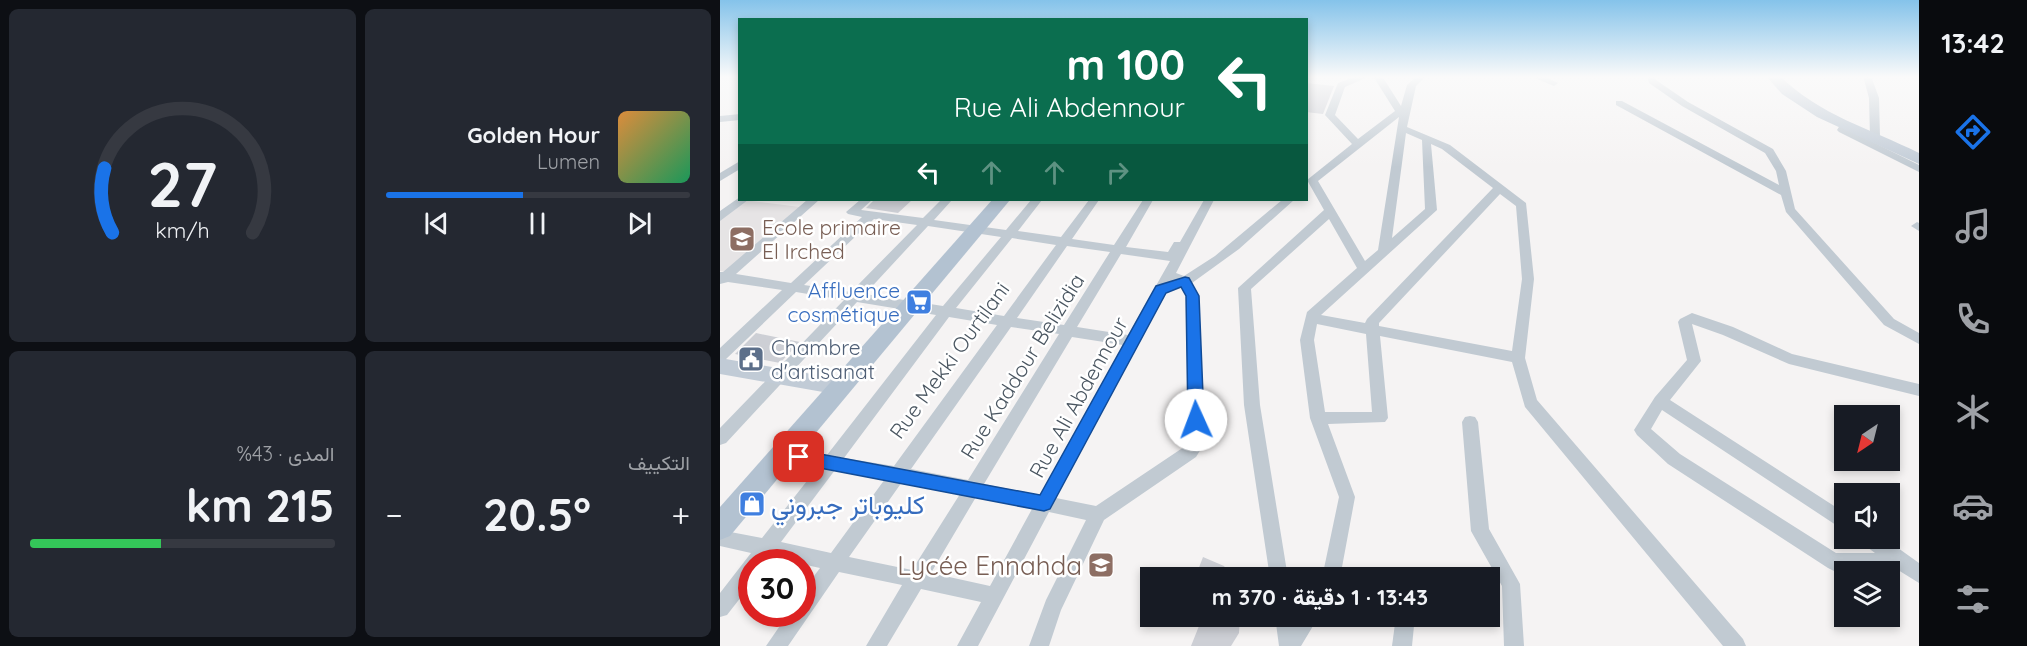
<!DOCTYPE html>
<html lang="ar">
<head>
<meta charset="utf-8">
<style>
  :root { --surface:#171b24; --page:#242831; --text:#f1f3f6; --muted:#9ea1a6; --line:#363941; --accent:#1a73e8 }
  body { margin:0; font-family:Quicksand,Vazirmatn,sans-serif; background:var(--page); color:var(--text); direction:rtl; height:100vh; display:flex; flex-direction:column; font-size:22px; white-space:nowrap }
  * { box-sizing:border-box; margin:0 }
  p { font-size:20px; color:var(--muted) }
  .icon { flex:none; width:33px; height:33px; fill:none; stroke:currentColor; stroke-width:2; stroke-linecap:round; stroke-linejoin:round }
  .map { position:relative; flex:1; overflow:hidden; direction:ltr }
  .drawer { display:flex; flex-direction:column; gap:9px; padding:9px; background:#0d0f14; width:720px }
  .drawer>* { flex:none }
  .guide { position:absolute; left:18px; top:18px; width:570px; height:183px; border-radius:0px; box-shadow:0 3px 9px #0003; direction:rtl; background:#0b6e4f; color:#fff; overflow:hidden }
  .needle { width:39px; rotate:215deg }
  .buttons { position:absolute; left:1114px; top:405px; display:grid; gap:12px }
  .buttons a { display:grid; place-items:center; width:66px; height:66px; border-radius:0px; background:var(--surface); box-shadow:0 3px 9px #0003; font-size:30px }
  .speed { position:absolute; left:18px; top:549px; display:flex; gap:12px; font-size:30px; font-weight:700; text-align:center }
  .speed>* { display:grid; place-content:center; width:78px; height:78px; border-radius:50%; background:var(--surface); box-shadow:0 3px 9px #0003; line-height:1 }
  .speed .limit { border:9px solid #d22; background:#fff; color:#111 }
  .pin { position:absolute; display:grid; place-items:center; width:51px; height:51px; color:#fff; margin:-26px; border-radius:12px; box-shadow:0 3px 9px #0006 }
  .me { position:absolute; width:66px; margin:-33px; rotate:358deg; stroke-linejoin:round; filter:drop-shadow(0 0 4px #0008) }
  .turn { display:flex; align-items:center; gap:21px; height:126px; padding:0 24px; font-size:27px }
  .turn .icon { width:78px; height:78px; stroke-width:2.5 }
  .turn b { display:block; font-size:42px; line-height:51px }
  .lanes { display:flex; align-items:center; height:57px; padding:0 24px; background:#0003; justify-content:center; gap:30px; direction:ltr }
  .lanes .off { opacity:.35 }
  .big { font-size:45px; font-weight:800; line-height:1.1 }
  .drawer .widget { flex:1; display:flex; flex-direction:column; justify-content:center; gap:9px; min-width:0; padding:0 21px; border-radius:9px; background:var(--page) }
  .drawer .dial { align-items:center; gap:0 }
  .dial svg { height:156px; overflow:visible; fill:none; stroke:var(--line); stroke-width:7; stroke-linecap:round; text-anchor:middle }
  .dial text { fill:var(--text); stroke:none }
  .song { display:flex; align-items:center; gap:18px }
  .cover { width:72px; height:72px; border-radius:9px; background:linear-gradient(135deg,hsl(30 70% 55%),hsl(150 70% 35%)) }
  .played { height:6px; border-radius:3px; background:linear-gradient(90deg,var(--accent) 45%,var(--line) 45%) }
  .keys { display:flex; justify-content:space-around; direction:ltr }
  .heat { display:flex; justify-content:space-between; align-items:center; font-size:33px; direction:ltr }
  .charge { height:9px; border-radius:4px; background:linear-gradient(90deg,#34c759 43%,var(--line) 0) }
  .drawer .tiles { flex:1; display:grid; gap:9px; grid-template-columns:repeat(2,1fr) }
  .trip { position:absolute; left:420px; top:567px; width:360px; height:60px; border-radius:0px; background:var(--surface); box-shadow:0 3px 9px #0003; font-weight:800; line-height:60px; text-align:center; direction:rtl }
  main { display:flex; flex:1; min-height:0 }
  .tab-bar { display:flex; flex-direction:column; width:108px; justify-content:space-around; align-items:center; background:#090b0e; color:var(--muted) }
  .tab-bar .icon { width:42px; height:42px }
  .tab-bar .selected { color:var(--accent) }
  .tab-bar b { font-size:27px; color:var(--text) }
  .map>svg:first-child { display:block }
  .education { fill:#e6e4e5 }
  .building { fill:#cdcfd5 }
  .lines { fill:none; stroke-linecap:round; stroke-linejoin:round }
  .minor { fill:#c1cad2; fill-rule:evenodd }
  .secondary { fill:#c1cbd6; fill-rule:evenodd }
  .primary { fill:#b3c2d1; fill-rule:evenodd }
  .route { fill:#1a73e8; stroke:#114b97; stroke-width:1.5 }
  .labels { text-anchor:middle; dominant-baseline:central; stroke-width:5; stroke-linejoin:round; paint-order:stroke }
  .education-label { font-size:21px; fill:#785e54; stroke:#fff; text-anchor:start }
  .shop-label { font-size:21px; fill:#366cbe; stroke:#fff; text-anchor:end }
  .service-label { font-size:21px; fill:#4e5e75; stroke:#fff; text-anchor:start }
  .street-label { font-size:21px; fill:#4a5661; stroke:#fff }
  .near-shop-label { font-size:26px; fill:#366cbe; stroke:#fff; text-anchor:start }
  .near-education-label { font-size:26px; fill:#785e54; stroke:#fff; text-anchor:end }
</style>
</head>
<body>
<main>
<nav class="tab-bar">
<b>13:42</b>
<svg class="icon selected" aria-label="directions" viewBox="0 0 24 24"><path d="M12 3l9 9-9 9-9-9zM9 14v-3h6M13 9l2 2-2 2"/></svg>
<svg class="icon" aria-label="music" viewBox="0 0 24 24"><path d="M9 18V5l10-2v13"/><circle cx="6" cy="18" r="3"/><circle cx="16" cy="16" r="3"/></svg>
<svg class="icon" aria-label="phone" viewBox="0 0 24 24"><path d="M5 4h4l2 5-3 2q2 4 5 5l2-3 5 2v4C11 20 4 13 5 4z"/></svg>
<svg class="icon" aria-label="climate" viewBox="0 0 24 24"><path d="M12 3v18M4 7l16 10M4 17L20 7"/></svg>
<svg class="icon" aria-label="car" viewBox="0 0 24 24"><path d="M5 17H2v-5l4-1 3-4h7l3 4 3 1v5h-3M9 17h6M6 11h13"/><circle cx="7" cy="17" r="2"/><circle cx="17" cy="17" r="2"/></svg>
<svg class="icon" aria-label="filters" viewBox="0 0 24 24"><path d="M4 7h16M4 17h16"/><circle cx="9" cy="7" r="2"/><circle cx="15" cy="17" r="2"/></svg>
</nav>
<div class="map">
<svg width="1199" height="646" viewBox="0 0 1199 646">
  <rect width="100%" height="100%" fill="#f5f3f3"/>
  <polygon class="education" points="24,200 80,207 5,272 0,271 0,219"/>
  <g class="building">
    <polygon points="586,83 614,86 603,114 586,112"/>
    <polygon points="154,200 192,200 178,213 146,208"/>
    <polygon points="36,333 80,342 60,363 15,354"/>
    <polygon points="483,557 504,566 513,578 475,578"/>
    <polygon points="483,616 520,616 519,633 511,646 471,646"/>
  </g>
  <g class="lines">
    <g class="minor">
      <path d="M637,76H650L625,87L615,115L638,139L675,111L653,76H662L681,106L687,85L697,76H706L696,86L687,127L730,145L806,203L814,279L805,358L817,400L1023,639L1026,646H1003L805,407L792,362L660,336L668,418L665,422L608,424L635,497L620,578H602L619,497L590,418L580,340L587,312L637,268L609,219L531,289L540,405L568,578H550L524,405L518,288L604,210L587,180L632,144L605,115L618,83ZM679,117L658,250L645,261L598,181ZM686,133L702,140L705,209L672,238ZM711,144L722,149L773,188L647,319L645,323L601,315L717,210ZM780,194L796,206L802,279L792,351L659,326V323ZM597,324L646,334L652,412H605L594,340Z"/>
      <polygon points="810,76 823,76 838,83 834,86"/>
      <polygon points="927,76 935,76 936,80 968,102 1053,149 1066,171 1075,209 1174,319 1199,333 1199,344 1164,325 1066,212 1061,195 896,105 896,101 902,101 1059,185 1056,171 1045,153 962,106 929,83"/>
      <polygon points="1143,76 1151,76 1159,98 1160,137 1155,140 1150,137 1149,98"/>
      <polygon points="20,114 20,120 0,122 0,116"/>
      <polygon points="1125,121 1130,124 1127,129 1199,165 1199,172 1119,132 1117,130 1122,122"/>
      <polygon points="20,161 20,169 0,181 0,173"/>
      <polygon points="20,197 20,200 28,200 0,221 0,211"/>
      <path d="M87,200H99L16,274L71,283L142,217L128,214L126,212L140,200H152L141,210L203,218L221,200H232L214,220L286,230L311,200H322L298,231L341,237L369,200H379L352,239L394,245L423,200H433L406,247L448,252L454,242H460L484,200H494L456,273L464,276L495,256L562,200H574L519,249L472,283L478,296L484,444L476,457L384,520L341,610L329,646H309L326,600L366,520L329,512L258,646H237L261,602L201,589L167,646H146L182,585L119,572L68,646H46L68,614H82V592L100,568L50,557L46,562H32V583L7,615L0,617V593L31,553L0,546V530L42,538L98,467L57,459L55,454L57,449L63,447L107,455L216,315L137,302L6,443L0,445V428L124,300L76,292L5,360L0,361V348L62,290L8,282L0,284V272H3ZM154,219L197,225L131,292L84,285ZM208,226L281,237L223,306L145,294ZM292,238L336,245L284,316L236,308ZM347,246L390,252L344,325L297,318ZM401,254L450,261L408,335L357,327ZM452,281L453,287H462L466,296L468,442L464,447L376,506L336,498ZM229,317L277,325L174,466L124,458ZM291,327L339,334L248,480L191,469ZM352,337L403,345L320,495L264,484ZM115,470L165,479L111,553L61,542ZM182,482L240,494L192,570L129,557ZM256,497L312,509L270,586L211,573Z"/>
      <polygon points="1197,222 1199,223 1199,231 1191,226"/>
      <polygon points="972,313 1013,327 1072,354 1199,384 1199,396 1069,364 1003,335 972,324 981,361 950,400 1125,513 1125,531 942,410 931,429 960,454 1116,553 1155,553 1143,544 1140,538 1164,538 1199,563 1199,583 1178,570 1114,571 1108,568 948,464 917,435 914,430 935,397 967,360 958,322 960,319"/>
      <polygon points="750,416 755,417 758,422 769,529 800,584 804,646 784,646 782,586 751,531 742,422 745,417"/>
      <polygon points="555,616 574,616 574,622 578,616 599,616 581,646 559,646"/>
      <polygon points="676,616 695,616 692,646 672,646"/>
    </g>
    <g class="secondary">
      <path d="M1046,76H1060C1099,115 1151,129 1199,153V164L1097,117L1062,94Z"/>
      <polygon points="0,358 120,379 128,381 131,387 128,393 120,395 0,374"/>
    </g>
    <polygon class="primary" points="272,200 290,200 10,536 0,540 0,507"/>
  </g>
  <linearGradient id="sky" x2="0" y2="1"><stop stop-color="#85c3ea"/><stop offset="0.46" stop-color="#fafafa"/><stop offset="1" stop-color="#fafafa" stop-opacity="0"/></linearGradient>
  <rect width="1199" height="167" fill="url(#sky)"/>
  <polygon class="route" points="465,277 469,278 479,296 484,420 481,424 476,426 468,420 466,296 461,287 446,293 330,509 324,511 79,464 73,462 71,457 73,452 79,450 320,495 436,286"/>
  <defs>
    <symbol id="school-square" viewBox="-11 -11 22 22"><rect x="-9" y="-9" width="18" height="18" rx="4" fill="#8d6e63" stroke="#fff"/><path d="M0-5L7-2L0 1L-7-2ZM-4 1L0 2.5L4 1V4Q0 6-4 4Z" fill="#fff"/></symbol>
    <symbol id="supermarket-square" viewBox="-11 -11 22 22"><rect x="-9" y="-9" width="18" height="18" rx="4" fill="#3f7fe0" stroke="#fff"/><path d="M-6-5.5h2.5l.6 2H6L4.5 2H-2.5L-4.4-4H-6ZM-1.5 3.2a1.3 1.3 0 1 0 .1 0ZM3 3.2a1.3 1.3 0 1 0 .1 0Z" fill="#fff"/></symbol>
    <symbol id="civic-square" viewBox="-11 -11 22 22"><rect x="-9" y="-9" width="18" height="18" rx="4" fill="#5c6f8a" stroke="#fff"/><path d="M-.6-6.5H3V-4.5H.6V-3L4-1V1h2V6H-6V1h2V-1L-.6-3ZM-1.2 2.5V6h2.4V2.5Z" fill="#fff"/></symbol>
    <symbol id="shop-square" viewBox="-11 -11 22 22"><rect x="-9" y="-9" width="18" height="18" rx="4" fill="#3f7fe0" stroke="#fff"/><path d="M-5-2.5h2.3a2.7 3.5 0 0 1 5.4 0H5L5.5 6h-11ZM-1.5-2.5h3a1.5 2.3 0 0 0-3 0Z" fill="#fff"/></symbol>
  </defs>
  <g fill-rule="evenodd">
    <use href="#school-square" x="7" y="224" width="30" height="30"/>
    <use href="#supermarket-square" x="184" y="287" width="30" height="30"/>
    <use href="#civic-square" x="16" y="344" width="30" height="30"/>
    <use href="#shop-square" x="17" y="489" width="30" height="30"/>
    <use href="#school-square" x="366" y="550" width="30" height="30"/>
  </g>
  <g class="labels">
    <g class="education-label">
      <text x="42" y="227">Ecole primaire<tspan x="42" dy="24">El Irched</tspan></text>
    </g>
    <g class="shop-label">
      <text x="180" y="290">Affluence<tspan x="180" dy="24">cosmétique</tspan></text>
    </g>
    <g class="service-label">
      <text x="51" y="347">Chambre<tspan x="51" dy="24">d'artisanat</tspan></text>
    </g>
    <g class="street-label">
      <text transform="translate(229 360) rotate(-54)">Rue Mekki Ourtilani</text>
      <text transform="translate(302 366) rotate(-58)">Rue Kaddour Belizidia</text>
      <text transform="translate(358 397) rotate(-61)">Rue Ali Abdennour</text>
    </g>
    <g class="near-shop-label">
      <text x="51" y="504">كليوباتر جبروني</text>
    </g>
    <g class="near-education-label">
      <text x="362" y="565">Lycée Ennahda</text>
    </g>
  </g>
</svg>
<div class="buttons">
<a><svg class="needle" viewBox="-14 -14 28 28"><path d="M0-13l5 13h-10z" fill="#e53935"/><path d="M0 13l5-13h-10z" fill="#9ea1a6"/></svg></a>
<a><svg class="icon" aria-label="sound" viewBox="0 0 24 24"><path d="M4 9h4l5-4v14l-5-4H4zM17 9q2 3 0 6"/></svg></a>
<a><svg class="icon" aria-label="layers" viewBox="0 0 24 24"><path d="M12 4l9 5-9 5-9-5zM3 14l9 5 9-5"/></svg></a>
</div>
<div class="speed"><div class="limit">30</div></div>
<div class="pin" style="left:79px;top:457px;background:#d93025"><svg class="icon" aria-label="arrive" viewBox="0 0 24 24"><path d="M6 21V4h12l-3 4 3 4H6"/></svg></div>
<svg class="me" style="left:476px;top:420px" viewBox="-20 -20 40 40"><circle r="19" fill="#fff"/><path d="M0-13L10 11 0 6-10 11z" fill="#1a73e8"/></svg>
<div class="trip">13:43 · 1 دقيقة · 370 m</div>
<div class="guide">
<div class="turn"><svg class="icon" aria-label="left" viewBox="0 0 24 24"><path d="M17 20v-9H6M10 6l-5 5 5 5"/></svg><div><b>100 m</b>Rue Ali Abdennour</div></div>
<div class="lanes"><svg class="icon" aria-label="left" viewBox="0 0 24 24"><path d="M17 20v-9H6M10 6l-5 5 5 5"/></svg><svg class="icon off" aria-label="ahead" viewBox="0 0 24 24"><path d="M12 20V5M6 11l6-6 6 6"/></svg><svg class="icon off" aria-label="ahead" viewBox="0 0 24 24"><path d="M12 20V5M6 11l6-6 6 6"/></svg><svg class="icon off" aria-label="right" viewBox="0 0 24 24"><path d="M7 20v-9h11M14 6l5 5-5 5"/></svg></div>
</div>
</div>
<section class="drawer">
<div class="tiles">
<div class="widget">
<div class="song"><i class="cover"></i><div><b>Golden Hour</b><p>Lumen</p></div></div>
<div class="played"></div>
<div class="keys"><svg class="icon" aria-label="previous" viewBox="0 0 24 24"><path d="M18 5L8 12l10 7zM5 5v14"/></svg><svg class="icon" aria-label="pause" viewBox="0 0 24 24"><path d="M8 5v14M16 5v14"/></svg><svg class="icon" aria-label="next" viewBox="0 0 24 24"><path d="M6 5l10 7-10 7zM19 5v14"/></svg></div>
</div>
<div class="widget dial"><svg viewBox="0 0 100 80">
<path d="M14 69A42 42 0 1 1 86 69"/>
<path d="M14 69A42 42 0 0 1 10 36" stroke="#1a73e8"/>
<text x="50" y="56" font-size="32" font-weight="700">27</text>
<text x="50" y="72" font-size="11">km/h</text>
</svg></div>
<div class="widget"><p>التكييف</p>
<div class="heat"><a>−</a><b class="big">20.5°</b><a>+</a></div>
</div>
<div class="widget"><p>المدى · 43%</p><b class="big">215 km</b><div class="charge"></div></div>
</div>
</section>
</main>
</body>
</html>
